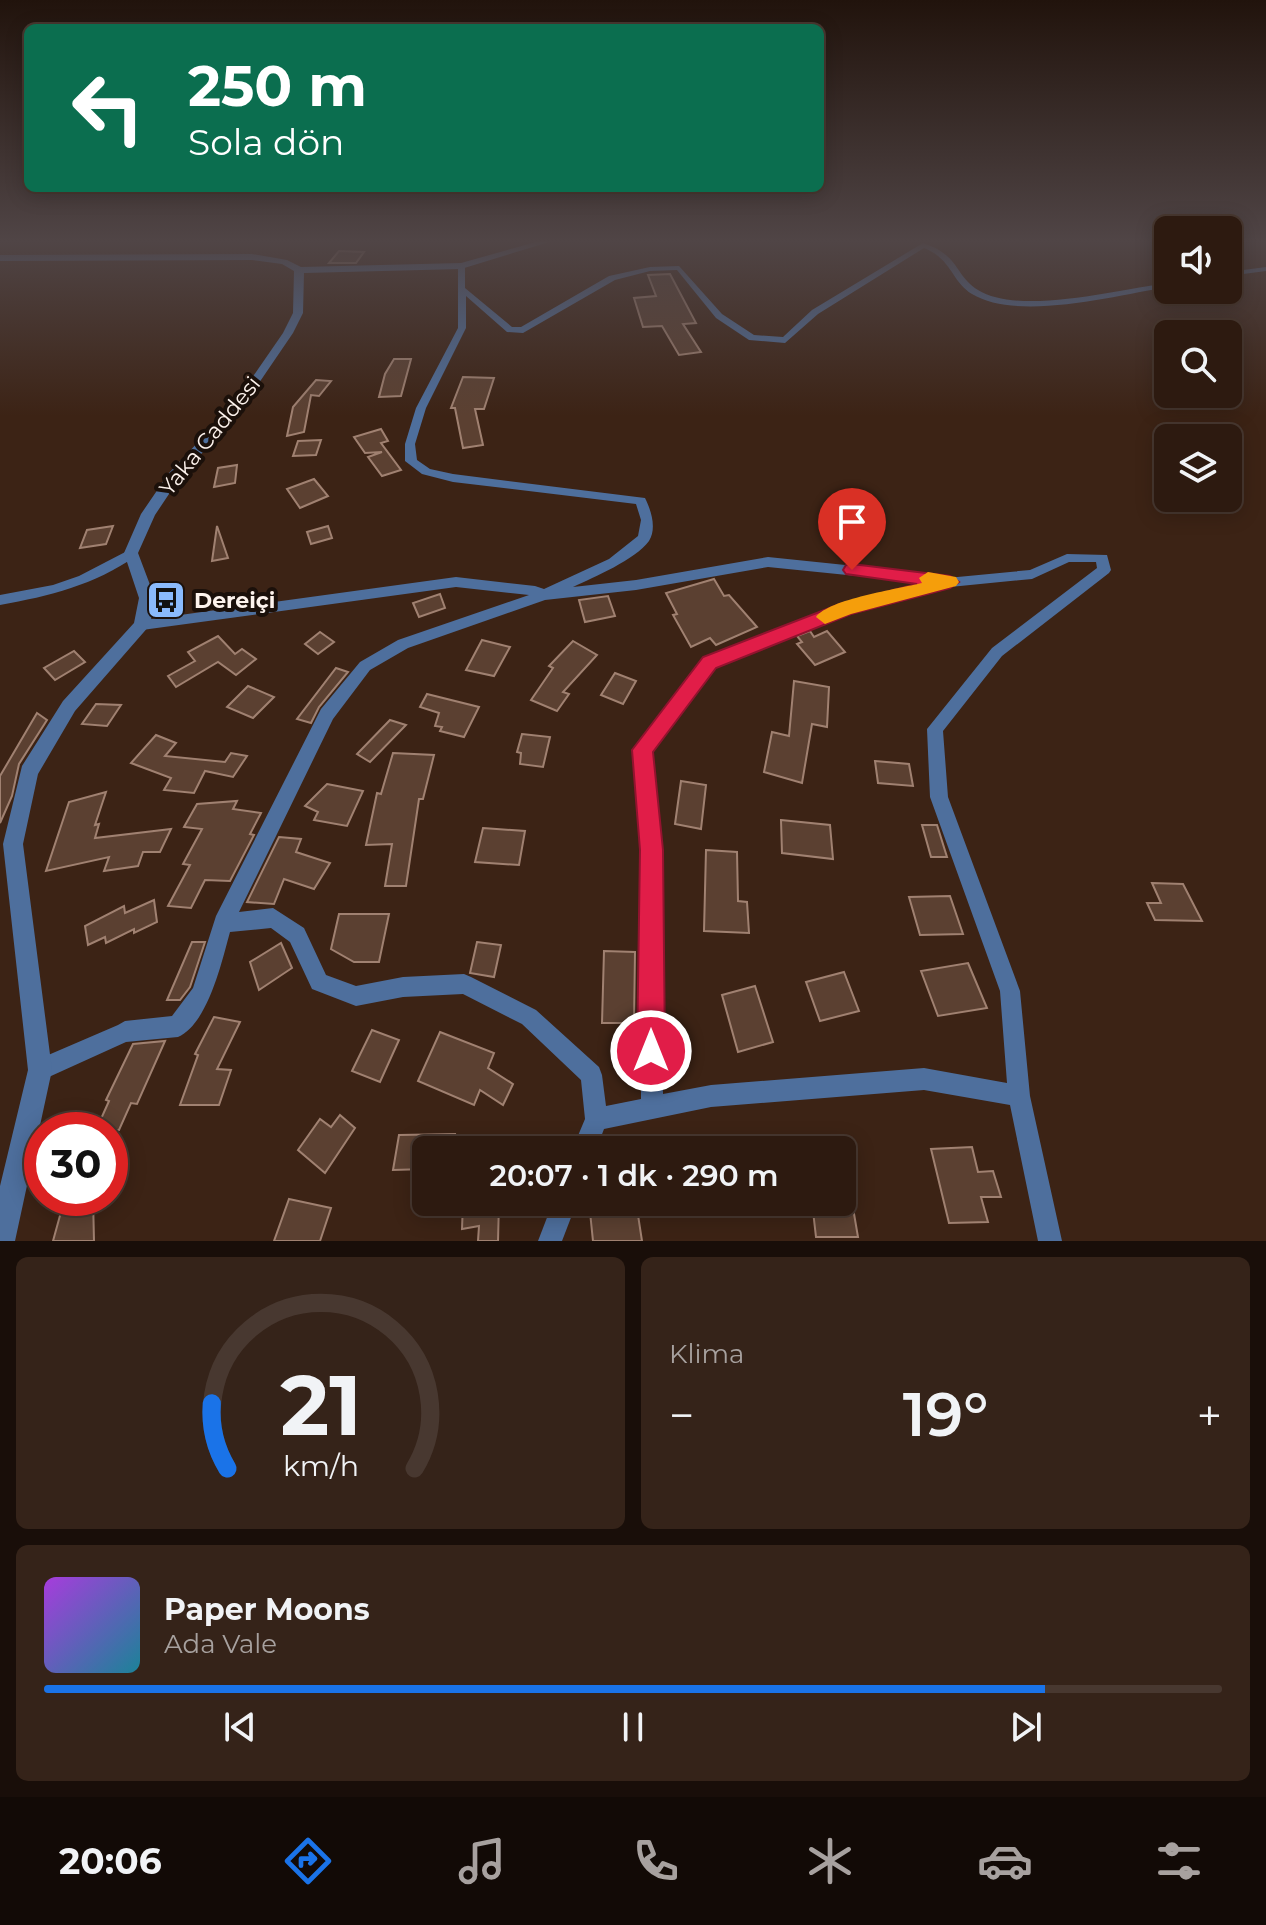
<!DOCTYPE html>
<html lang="tr">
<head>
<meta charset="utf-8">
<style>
  :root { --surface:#2d1a10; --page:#352319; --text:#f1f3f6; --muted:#a7a19f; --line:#483830; --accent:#1a73e8 }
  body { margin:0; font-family:Montserrat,sans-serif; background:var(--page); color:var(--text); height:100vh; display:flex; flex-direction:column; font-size:30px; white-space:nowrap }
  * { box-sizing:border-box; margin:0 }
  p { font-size:26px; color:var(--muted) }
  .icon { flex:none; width:44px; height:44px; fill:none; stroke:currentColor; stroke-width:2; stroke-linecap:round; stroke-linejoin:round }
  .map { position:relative; height:1241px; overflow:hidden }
  .sheet { display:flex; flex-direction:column; gap:16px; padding:16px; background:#190e09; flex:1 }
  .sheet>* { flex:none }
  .hud { position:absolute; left:24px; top:24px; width:800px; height:168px; border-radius:12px; box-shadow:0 4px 20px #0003,0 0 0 2px var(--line); background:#0b6e4f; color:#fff; overflow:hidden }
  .fabs { position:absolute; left:1154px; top:216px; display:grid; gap:16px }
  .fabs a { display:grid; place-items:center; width:88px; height:88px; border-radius:12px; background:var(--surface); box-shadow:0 4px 20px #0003,0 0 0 2px var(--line); font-size:40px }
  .speed { position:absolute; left:24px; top:1112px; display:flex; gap:16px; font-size:40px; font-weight:700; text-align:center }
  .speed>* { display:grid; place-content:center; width:104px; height:104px; border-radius:50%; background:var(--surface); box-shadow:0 4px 20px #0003,0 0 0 2px var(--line); line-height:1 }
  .speed .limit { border:12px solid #d22; background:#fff; color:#111 }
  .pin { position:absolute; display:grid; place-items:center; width:68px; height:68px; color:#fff; margin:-82px -34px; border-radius:50% 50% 50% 0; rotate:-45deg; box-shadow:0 0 8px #0007 }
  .pin .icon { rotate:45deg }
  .me { position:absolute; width:88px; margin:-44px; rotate:0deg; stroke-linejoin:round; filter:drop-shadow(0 0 6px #0008) }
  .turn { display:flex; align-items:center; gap:28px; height:168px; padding:0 32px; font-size:36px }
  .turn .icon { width:104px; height:104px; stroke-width:2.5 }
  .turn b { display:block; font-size:56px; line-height:68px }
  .big { font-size:60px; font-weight:600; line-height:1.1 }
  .sheet .tile { flex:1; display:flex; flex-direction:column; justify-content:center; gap:12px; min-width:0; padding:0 28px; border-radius:12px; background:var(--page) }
  .sheet .dial { align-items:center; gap:0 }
  .dial svg { height:208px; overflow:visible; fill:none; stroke:var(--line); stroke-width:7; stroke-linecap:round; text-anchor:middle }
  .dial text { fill:var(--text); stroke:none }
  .song { display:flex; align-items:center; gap:24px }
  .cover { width:96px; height:96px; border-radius:12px; background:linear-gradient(135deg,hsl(280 70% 55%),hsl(190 70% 35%)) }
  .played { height:8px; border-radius:4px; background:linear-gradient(90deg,var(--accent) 85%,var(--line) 85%) }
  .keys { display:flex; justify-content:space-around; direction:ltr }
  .heat { display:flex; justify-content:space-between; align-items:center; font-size:44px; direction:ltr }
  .sheet .tiles { flex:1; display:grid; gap:16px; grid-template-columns:1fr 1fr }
  .tile:last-child { grid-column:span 2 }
  .trip { position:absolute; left:412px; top:1136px; width:444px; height:80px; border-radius:12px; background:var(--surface); box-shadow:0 4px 20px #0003,0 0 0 2px var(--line); font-weight:600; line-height:80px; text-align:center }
  .tabs { display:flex; height:128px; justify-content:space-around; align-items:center; background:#120a06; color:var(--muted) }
  .tabs .icon { width:56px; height:56px }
  .tabs .on { color:var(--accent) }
  .tabs b { font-size:36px; color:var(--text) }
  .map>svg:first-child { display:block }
  .building { fill:#5b4031; stroke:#a08171; stroke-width:2 }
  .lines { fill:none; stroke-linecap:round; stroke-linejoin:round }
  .minor { fill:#4e6f9d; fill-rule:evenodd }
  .tertiary { fill:#4e6f9d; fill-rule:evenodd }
  .route { fill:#e11d48; stroke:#92132f; stroke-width:2 }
  .slow { fill:#f59e0b }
  .labels { text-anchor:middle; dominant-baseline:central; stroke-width:8; stroke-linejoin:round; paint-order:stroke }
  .street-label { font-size:22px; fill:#fdf3ed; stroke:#1b100a }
  .poi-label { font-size:22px; font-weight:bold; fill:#fdf3ed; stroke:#1b100a; text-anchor:start }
</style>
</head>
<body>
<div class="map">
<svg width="1266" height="1241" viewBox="0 0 1266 1241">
  <rect width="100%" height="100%" fill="#3c2315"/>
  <g class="building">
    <polygon points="339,251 364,252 356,263 329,263"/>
    <polygon points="670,274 696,323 683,324 701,352 679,355 662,326 643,327 634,298 656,296 648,275"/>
    <polygon points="394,359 411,359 401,396 379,397 385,374"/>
    <polygon points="463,377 494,378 484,409 475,409 483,445 463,448 455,408 451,408"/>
    <polygon points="316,380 331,381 319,396 311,395 304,432 287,436 293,407"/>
    <polygon points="381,429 388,441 381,443 401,470 382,476 368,457 382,452 365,453 354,437"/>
    <polygon points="321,440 316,455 293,456 298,441"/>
    <polygon points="237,465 235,483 214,487 218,468"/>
    <polygon points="314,479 328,496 300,508 287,489"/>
    <polygon points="113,526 106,544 80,548 87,530"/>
    <polygon points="217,526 228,558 212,561"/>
    <polygon points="328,526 332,538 311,544 307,532"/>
    <polygon points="714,579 724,596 729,595 757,627 716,645 710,638 691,647 673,615 677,614 666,593"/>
    <polygon points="440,594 445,608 419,617 413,603"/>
    <polygon points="608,596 615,616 585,622 579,600"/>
    <polygon points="810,631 814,637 827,631 845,652 815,665 797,644 802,642 797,636"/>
    <polygon points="320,632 334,642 318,654 305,644"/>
    <polygon points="218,636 235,654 242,649 256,659 236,675 218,662 176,687 168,676 195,661 188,652"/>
    <polygon points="482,640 510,647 494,676 466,670"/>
    <polygon points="573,641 597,655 563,692 569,694 557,711 531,700 553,668 549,666"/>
    <polygon points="74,651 85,662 55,680 44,668"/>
    <polygon points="336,668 348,672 319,707 311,723 297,719"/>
    <polygon points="615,673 636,681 623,704 601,695"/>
    <polygon points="794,681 829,687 827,727 812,724 802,783 764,772 772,732 789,736"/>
    <polygon points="248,686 274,697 253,718 227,707"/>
    <polygon points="427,694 479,707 464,737 440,731 442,727 435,726 439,713 420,707"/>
    <polygon points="96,704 121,705 107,726 82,724"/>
    <polygon points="37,713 47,720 19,764 12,796 0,823 0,776"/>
    <polygon points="390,720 406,725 370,762 357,754"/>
    <polygon points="522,734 550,737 543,767 520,764 521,753 517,752"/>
    <polygon points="156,735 176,743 165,756 225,762 231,753 247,756 233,777 205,771 194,793 164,790 171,778 131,763"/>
    <polygon points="393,753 434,755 423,799 419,799 406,886 385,886 392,844 366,845 377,793 381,794"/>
    <polygon points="875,761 909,764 913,786 878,783"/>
    <polygon points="681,781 706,785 701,829 675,824"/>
    <polygon points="327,784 363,791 347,826 314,820 318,812 305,806"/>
    <polygon points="106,792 95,825 99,824 95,838 171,829 160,852 143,852 138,866 104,871 109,857 46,871 69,802"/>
    <polygon points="237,801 233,809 261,813 250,834 254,835 230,881 205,880 191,908 168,906 190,865 183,864 202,829 184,827 197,804"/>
    <polygon points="781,820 830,825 833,859 782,853"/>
    <polygon points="922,825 937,825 947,857 931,857"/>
    <polygon points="483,828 525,831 519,865 475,862"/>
    <polygon points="279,837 301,839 296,852 330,863 314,889 284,879 274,904 247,902"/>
    <polygon points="706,850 737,852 738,901 747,902 749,933 704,931"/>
    <polygon points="1152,883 1183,884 1202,921 1155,920 1147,903 1161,903"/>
    <polygon points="950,896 963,934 920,935 909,897"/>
    <polygon points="154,900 157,922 134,933 134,929 106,943 105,937 88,945 85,926 124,906 125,913"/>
    <polygon points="339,914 389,914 379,962 354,962 331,949"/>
    <polygon points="192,942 205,942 190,987 180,1000 167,1000"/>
    <polygon points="477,942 501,945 494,977 470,973"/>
    <polygon points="281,943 292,968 259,990 250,962"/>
    <polygon points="604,951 635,952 634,1023 602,1023"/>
    <polygon points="968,963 987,1008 938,1016 921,971"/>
    <polygon points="844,972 859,1011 820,1021 806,982"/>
    <polygon points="755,986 773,1042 738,1052 722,995"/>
    <polygon points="214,1017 240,1022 217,1069 231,1070 219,1105 180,1105 198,1055 195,1054"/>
    <polygon points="372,1030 399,1040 380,1082 352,1071"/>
    <polygon points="440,1032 494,1053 488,1068 513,1084 503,1105 480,1090 474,1105 418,1081"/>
    <polygon points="165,1041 137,1104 131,1103 119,1130 96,1130 109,1101 106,1100 133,1044"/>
    <polygon points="340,1115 355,1128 325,1173 298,1150 320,1119 331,1127"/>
    <polygon points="455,1134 453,1150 426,1150 426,1169 393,1170 399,1135"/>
    <polygon points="972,1147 978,1172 993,1171 1001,1197 981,1197 988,1222 949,1223 931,1149"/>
    <polygon points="77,1198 93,1198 94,1241 53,1241 64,1201"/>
    <polygon points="289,1199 331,1208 320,1241 274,1241"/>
    <polygon points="463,1202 499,1202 498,1241 478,1241 479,1226 462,1229"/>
    <polygon points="589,1202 636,1202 642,1241 593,1241"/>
    <polygon points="812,1202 852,1202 858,1237 816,1237"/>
  </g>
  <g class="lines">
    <g class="minor">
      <path d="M923,243C960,255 954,275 978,290C1020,316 1120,289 1168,283V287C1117,295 1018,322 972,294C951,281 952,259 924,248L818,314L785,343L749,340L716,318L677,270L650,271L615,280L523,333L507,332L466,296V328L426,408L415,444L417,460L430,469L453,474L645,498C651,510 657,528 649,541C635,560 594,577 573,587L636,580L768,557L942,575L947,578L1030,570L1067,554L1107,555L1111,570L1109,573L1002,656L943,731L948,797L1020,991L1030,1096L1062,1241H1038L1010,1105L924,1090L711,1107L604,1129L596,1150H572L585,1119L581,1080L522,1024L463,994L403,997L356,1006L312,989L290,942L271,928L230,932C222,961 208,1024 178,1037L126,1042L40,1081L32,1078L29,1070L32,1062L118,1025L125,1021L172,1016L193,988L216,916L321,709L360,662L398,640L529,595L456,587L142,630L137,629L135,625L137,621L456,577L535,586L544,589L609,559L638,536L641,520L636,504L453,482L422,474L405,461V444L416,408L458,328V264L465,266V288L512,327H521L609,276L650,267L679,266L722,314L754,335L783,337L812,310ZM1069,562H1096L1097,568L992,648L927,729L930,797L1000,991L1007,1083L924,1068L711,1085L663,1094L660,850L650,752L714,666L849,612L950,587L1032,579ZM768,567L926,583L841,604L704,658L636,745L634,750L642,850L641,1099L606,1106L602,1075L599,1067L536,1010L471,977L464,974L403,977L356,986L326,975L304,928L273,908L239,912L333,719L370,670L408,648L545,600L636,590Z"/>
      <polygon points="1266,267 1266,271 1228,276 1228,272"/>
      <path d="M131,549L137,553L136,556C94,585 50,596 0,605V595L53,585L79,576Z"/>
      <polygon points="553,1202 577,1202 562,1241 538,1241"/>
    </g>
    <polygon class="tertiary" points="536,242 549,242 461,269 304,273 303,313 293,333 242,408 179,479 155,515 138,553 155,598 150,625 75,711 38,774 23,844 52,1070 15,1241 0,1241 0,1186 28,1070 3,844 22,766 63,701 134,623 139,598 124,553 141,514 169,473 234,404 283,333 293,313 294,271 282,264 252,260 0,261 0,255 252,254 287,260 301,267 461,263"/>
  </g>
  <linearGradient id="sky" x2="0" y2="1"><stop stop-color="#21130c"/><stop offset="0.58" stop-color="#504546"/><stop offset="1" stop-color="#504546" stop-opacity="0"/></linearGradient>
  <rect width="1266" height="416" fill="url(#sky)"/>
  <polygon class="route" points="852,564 950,576 959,582 950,588 851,614 716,668 653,752 663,850 665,1051 661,1060 651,1065 642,1060 637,1051 640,850 632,750 703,657 840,604 917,584 846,574 843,570 846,565"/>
  <path class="slow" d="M928,572L956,577L959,582L956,586L851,614L825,624L816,617C829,599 898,589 922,583L919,578Z"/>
  <defs>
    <symbol id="bus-square" viewBox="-11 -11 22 22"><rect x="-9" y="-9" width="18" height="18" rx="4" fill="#8abafc" stroke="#1b100a"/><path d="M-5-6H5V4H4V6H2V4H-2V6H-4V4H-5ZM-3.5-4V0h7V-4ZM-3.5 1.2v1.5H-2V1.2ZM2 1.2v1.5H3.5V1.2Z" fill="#111"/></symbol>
  </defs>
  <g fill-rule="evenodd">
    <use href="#bus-square" x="144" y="578" width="44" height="44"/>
  </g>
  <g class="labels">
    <g class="street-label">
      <text transform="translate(210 436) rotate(-51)">Yaka Caddesi</text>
    </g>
    <g class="poi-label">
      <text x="194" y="600">Dereiçi</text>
    </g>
  </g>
</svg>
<div class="fabs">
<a><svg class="icon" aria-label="sound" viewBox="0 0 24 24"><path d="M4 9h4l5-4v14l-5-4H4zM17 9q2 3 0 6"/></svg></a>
<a><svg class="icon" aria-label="search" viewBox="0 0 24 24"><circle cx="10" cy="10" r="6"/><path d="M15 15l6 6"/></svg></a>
<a><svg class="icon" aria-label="layers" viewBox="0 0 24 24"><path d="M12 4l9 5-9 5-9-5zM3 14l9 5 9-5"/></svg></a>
</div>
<div class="speed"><div class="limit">30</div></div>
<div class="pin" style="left:852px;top:570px;background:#d93025"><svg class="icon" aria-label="arrive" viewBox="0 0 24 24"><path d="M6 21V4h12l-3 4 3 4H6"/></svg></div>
<svg class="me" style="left:651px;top:1051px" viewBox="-20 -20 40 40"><circle r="17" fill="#e11d48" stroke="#fff" stroke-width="3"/><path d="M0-11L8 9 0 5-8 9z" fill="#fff"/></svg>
<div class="trip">20:07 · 1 dk · 290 m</div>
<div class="hud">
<div class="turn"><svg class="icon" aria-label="left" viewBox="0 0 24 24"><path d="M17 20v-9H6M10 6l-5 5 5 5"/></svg><div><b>250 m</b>Sola dön</div></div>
</div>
</div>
<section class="sheet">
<div class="tiles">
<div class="tile dial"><svg viewBox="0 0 100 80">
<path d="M14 69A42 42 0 1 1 86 69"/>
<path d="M14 69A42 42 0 0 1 8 44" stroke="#1a73e8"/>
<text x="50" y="56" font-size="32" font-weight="700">21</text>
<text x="50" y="72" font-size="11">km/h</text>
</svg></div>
<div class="tile"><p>Klima</p>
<div class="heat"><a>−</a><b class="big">19°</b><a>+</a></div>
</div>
<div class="tile">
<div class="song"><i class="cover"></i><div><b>Paper Moons</b><p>Ada Vale</p></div></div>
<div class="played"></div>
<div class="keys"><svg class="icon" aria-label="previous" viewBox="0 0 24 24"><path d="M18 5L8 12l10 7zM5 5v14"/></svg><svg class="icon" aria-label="pause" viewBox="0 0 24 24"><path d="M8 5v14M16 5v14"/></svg><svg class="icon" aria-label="next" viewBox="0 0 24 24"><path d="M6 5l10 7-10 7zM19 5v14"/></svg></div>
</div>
</div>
</section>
<nav class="tabs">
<b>20:06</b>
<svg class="icon on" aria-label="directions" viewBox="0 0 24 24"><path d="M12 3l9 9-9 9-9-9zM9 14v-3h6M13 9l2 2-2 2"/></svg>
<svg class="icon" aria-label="music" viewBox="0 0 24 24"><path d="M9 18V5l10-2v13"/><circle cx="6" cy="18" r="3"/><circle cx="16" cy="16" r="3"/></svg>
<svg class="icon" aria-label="phone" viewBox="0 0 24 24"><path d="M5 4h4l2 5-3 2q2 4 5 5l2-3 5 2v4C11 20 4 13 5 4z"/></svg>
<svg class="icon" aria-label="climate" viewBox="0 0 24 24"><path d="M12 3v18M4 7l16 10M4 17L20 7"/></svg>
<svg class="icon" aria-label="car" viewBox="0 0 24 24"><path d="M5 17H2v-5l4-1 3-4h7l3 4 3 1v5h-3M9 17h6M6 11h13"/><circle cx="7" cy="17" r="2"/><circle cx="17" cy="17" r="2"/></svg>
<svg class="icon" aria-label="filters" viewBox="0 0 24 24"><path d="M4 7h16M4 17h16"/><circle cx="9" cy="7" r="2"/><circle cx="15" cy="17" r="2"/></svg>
</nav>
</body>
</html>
